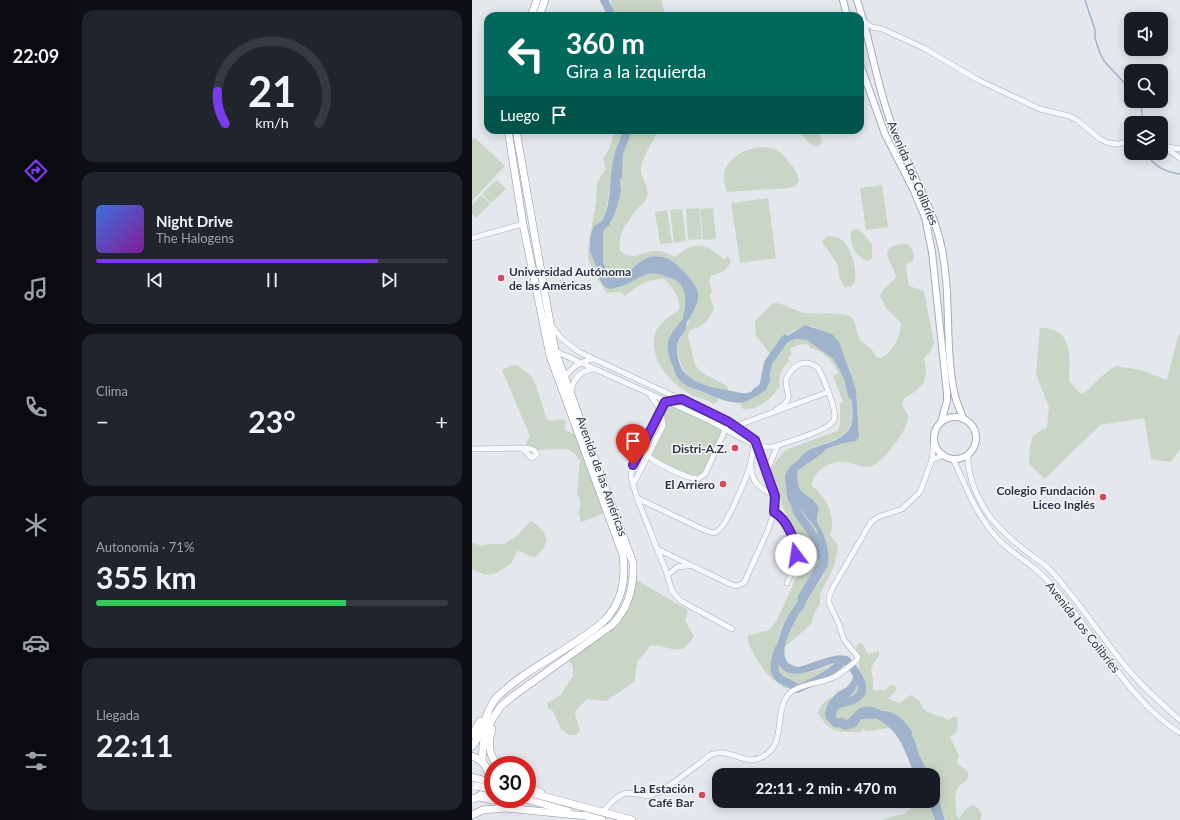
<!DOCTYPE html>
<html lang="es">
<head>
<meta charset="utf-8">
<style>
  :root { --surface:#171b24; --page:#20242c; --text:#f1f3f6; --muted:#9ea1a6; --line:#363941; --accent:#7c3aed }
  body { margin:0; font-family:Lato,sans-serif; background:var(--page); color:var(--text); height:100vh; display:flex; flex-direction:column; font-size:15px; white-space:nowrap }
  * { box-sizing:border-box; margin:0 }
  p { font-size:13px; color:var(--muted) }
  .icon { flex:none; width:22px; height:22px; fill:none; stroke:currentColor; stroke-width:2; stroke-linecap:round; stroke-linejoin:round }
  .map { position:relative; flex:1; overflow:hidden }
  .drawer { display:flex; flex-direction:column; gap:10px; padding:10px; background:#0d0f14; width:400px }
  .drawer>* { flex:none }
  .top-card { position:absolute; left:12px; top:12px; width:380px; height:122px; border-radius:12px; box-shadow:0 2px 10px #0003; background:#00695c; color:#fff; overflow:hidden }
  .buttons { position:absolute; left:652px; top:12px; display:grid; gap:8px }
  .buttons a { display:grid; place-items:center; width:44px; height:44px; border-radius:8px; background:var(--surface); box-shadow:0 2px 10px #0003; font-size:20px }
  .speed { position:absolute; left:12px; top:756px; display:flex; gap:8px; font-size:20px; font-weight:700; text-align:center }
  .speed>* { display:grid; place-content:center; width:52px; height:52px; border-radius:50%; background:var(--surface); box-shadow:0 2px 10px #0003; line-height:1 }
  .speed .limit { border:6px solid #d22; background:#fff; color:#111 }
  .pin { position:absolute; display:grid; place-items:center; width:34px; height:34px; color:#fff; margin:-41px -17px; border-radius:50% 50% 50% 0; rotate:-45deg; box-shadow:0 0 4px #0007 }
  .pin .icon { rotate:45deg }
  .me { position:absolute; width:44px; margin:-22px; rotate:346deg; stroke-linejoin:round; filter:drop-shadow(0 0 3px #0008) }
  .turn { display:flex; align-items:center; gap:14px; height:84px; padding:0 16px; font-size:18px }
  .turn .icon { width:52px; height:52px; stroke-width:2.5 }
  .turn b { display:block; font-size:28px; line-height:34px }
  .then { display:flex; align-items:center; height:38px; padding:0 16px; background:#0003; gap:8px; font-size:15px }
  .big { font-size:30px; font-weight:700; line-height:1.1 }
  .drawer .widget { flex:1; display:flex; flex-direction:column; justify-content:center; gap:6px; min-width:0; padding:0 14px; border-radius:12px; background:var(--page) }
  .drawer .dial { align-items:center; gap:0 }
  .dial svg { height:104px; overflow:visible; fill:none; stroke:var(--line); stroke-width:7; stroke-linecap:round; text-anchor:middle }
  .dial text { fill:var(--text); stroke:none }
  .song { display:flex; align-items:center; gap:12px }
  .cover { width:48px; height:48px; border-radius:6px; background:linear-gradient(135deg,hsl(220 70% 55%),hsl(290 70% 35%)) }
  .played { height:4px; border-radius:2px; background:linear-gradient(90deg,var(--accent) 80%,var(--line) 80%) }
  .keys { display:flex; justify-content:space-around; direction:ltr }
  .heat { display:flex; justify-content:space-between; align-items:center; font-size:22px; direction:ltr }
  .charge { height:6px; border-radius:3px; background:linear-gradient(90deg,#34c759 71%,var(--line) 0) }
  .trip { position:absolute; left:240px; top:768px; width:228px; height:40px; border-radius:12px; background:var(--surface); box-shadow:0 2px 10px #0003; font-weight:700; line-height:40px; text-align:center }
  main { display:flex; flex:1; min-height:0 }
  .tab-bar { display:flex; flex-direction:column; width:72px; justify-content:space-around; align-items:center; background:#090b0e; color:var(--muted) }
  .tab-bar .icon { width:28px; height:28px }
  .tab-bar .current { color:var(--accent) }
  .tab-bar b { font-size:18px; color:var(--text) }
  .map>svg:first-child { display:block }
  .green { fill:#c9d6c5 }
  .water { fill:#9fb4cc }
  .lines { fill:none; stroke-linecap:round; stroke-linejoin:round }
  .stream { stroke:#9fb4cc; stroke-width:1.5 }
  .river { stroke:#9fb4cc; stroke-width:8 }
  .minor-casing { stroke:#a9aeb7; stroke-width:6 }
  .major-casing { stroke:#a3abb8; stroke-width:8 }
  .highway-casing { stroke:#8b94a3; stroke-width:8 }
  .minor { stroke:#f7f8fa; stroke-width:5 }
  .major { stroke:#fff; stroke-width:6 }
  .highway { stroke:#fff; stroke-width:7 }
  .highway-bridge-casing { stroke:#8b94a3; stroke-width:8; stroke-linecap:butt }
  .highway-bridge { stroke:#fff; stroke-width:7 }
  .route-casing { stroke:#51269a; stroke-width:10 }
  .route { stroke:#7c3aed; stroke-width:7 }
  .poi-dot { fill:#d1495b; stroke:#f4f6f9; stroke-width:1.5 }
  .labels { text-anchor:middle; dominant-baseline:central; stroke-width:3; stroke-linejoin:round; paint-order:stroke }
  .street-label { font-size:12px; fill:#2b3445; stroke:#f4f6f9 }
  .poi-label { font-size:12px; font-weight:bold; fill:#2b3445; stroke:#f4f6f9; text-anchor:end }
</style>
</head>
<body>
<main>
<nav class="tab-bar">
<b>22:09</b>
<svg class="icon current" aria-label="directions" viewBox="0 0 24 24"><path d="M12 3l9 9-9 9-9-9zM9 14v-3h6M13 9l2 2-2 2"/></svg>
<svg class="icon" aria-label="music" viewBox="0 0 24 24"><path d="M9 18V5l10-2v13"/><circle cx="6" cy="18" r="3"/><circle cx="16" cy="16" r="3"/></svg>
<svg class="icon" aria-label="phone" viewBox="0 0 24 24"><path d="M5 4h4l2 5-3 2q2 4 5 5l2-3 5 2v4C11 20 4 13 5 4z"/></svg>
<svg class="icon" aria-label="climate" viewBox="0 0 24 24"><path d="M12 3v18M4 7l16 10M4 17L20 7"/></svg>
<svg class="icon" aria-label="car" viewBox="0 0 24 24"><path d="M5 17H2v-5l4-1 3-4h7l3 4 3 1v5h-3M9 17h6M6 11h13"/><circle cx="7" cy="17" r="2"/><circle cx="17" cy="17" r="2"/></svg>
<svg class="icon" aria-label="filters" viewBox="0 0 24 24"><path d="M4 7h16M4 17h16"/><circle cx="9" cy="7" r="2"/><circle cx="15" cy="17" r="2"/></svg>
</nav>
<section class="drawer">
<div class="widget dial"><svg viewBox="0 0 100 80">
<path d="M14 69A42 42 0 1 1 86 69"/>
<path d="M14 69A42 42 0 0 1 8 44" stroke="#7c3aed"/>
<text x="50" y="56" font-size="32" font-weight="700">21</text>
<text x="50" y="72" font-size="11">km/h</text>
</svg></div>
<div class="widget">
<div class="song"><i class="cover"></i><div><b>Night Drive</b><p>The Halogens</p></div></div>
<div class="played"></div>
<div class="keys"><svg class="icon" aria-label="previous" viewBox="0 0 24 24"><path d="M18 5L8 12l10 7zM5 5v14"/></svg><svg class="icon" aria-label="pause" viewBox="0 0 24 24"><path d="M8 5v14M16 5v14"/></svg><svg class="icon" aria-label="next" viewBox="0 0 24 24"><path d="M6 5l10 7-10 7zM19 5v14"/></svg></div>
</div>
<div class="widget"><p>Clima</p>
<div class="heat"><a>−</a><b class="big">23°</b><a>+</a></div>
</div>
<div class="widget"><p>Autonomía · 71%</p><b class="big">355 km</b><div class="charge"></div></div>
<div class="widget"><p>Llegada</p><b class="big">22:11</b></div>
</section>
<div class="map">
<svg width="708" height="820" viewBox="0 0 708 820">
  <rect width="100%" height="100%" fill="#e4e7ec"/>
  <g class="green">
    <polygon points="139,0 189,0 194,16 138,16"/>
    <path d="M143,130H152L142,155L134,213L125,229L122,242V261L139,289C154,285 167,272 181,265C206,272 211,276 220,301L196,350C207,387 211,385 246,398V401L242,404C236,400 234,400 228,398C222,397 214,392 209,388C190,375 170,344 190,323C194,318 202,314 207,310C209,297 201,288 192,279C174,279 167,285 153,296L149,292L135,293L121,272L116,258V248L124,203L125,182L134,169L131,158L137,149Z"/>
    <path d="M157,130H186C181,143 169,157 169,170C169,179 178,188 175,197C174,201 170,204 167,207C157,219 144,235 148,251C163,261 167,253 182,251C189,250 196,254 203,257C224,239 233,244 253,260L255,256L259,260C256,271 248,273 239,276L237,282L240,291L238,296L242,309C236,321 231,327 218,330L216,336L223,365L229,372L255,386L257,391C235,387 213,383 207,358C206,352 204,345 206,339C208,335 212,333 213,329C217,320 222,311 226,301L207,266L175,258L148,278L139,280L131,273V232L141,218L148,183L146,165L147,160Z"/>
    <path d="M327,130H347L350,141L347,146C337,147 333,138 327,130Z"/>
    <polygon points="3,138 33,166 0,201 0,140"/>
    <path d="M288,147C293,147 299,148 304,150C311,153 327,172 327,180C326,182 325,185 324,186L317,188L255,192C244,165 264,151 288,147Z"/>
    <polygon points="25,180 34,189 19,203 10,194"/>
    <polygon points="410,185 416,227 394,230 388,188"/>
    <polygon points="9,195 18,204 4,218 0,214 0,205"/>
    <polygon points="296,198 304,258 268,263 259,203"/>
    <polygon points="227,208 230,239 216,240 214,209"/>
    <polygon points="241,208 244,239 231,240 228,209"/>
    <polygon points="210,209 214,241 202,243 198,210"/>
    <polygon points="195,210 200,243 188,244 183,212"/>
    <path d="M384,229L388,230L400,244V258L395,261C383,257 377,242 379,231Z"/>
    <path d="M355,236C360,236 366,237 370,240C379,248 387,273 382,283C381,285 379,286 377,287L372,286L367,276L365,263L350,242Z"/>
    <path d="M428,244H436C441,251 444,255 440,262L435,263L434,269L437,286L452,291L462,343L458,352L452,358C457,380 452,388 432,398L430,405C432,409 436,413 436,418C437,428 411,463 400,466C392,469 382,463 374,462C359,460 340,471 340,486C354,497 365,517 358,535L366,546L362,567L348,594V604L343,612L339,624L312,648C320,622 336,598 352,575L345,519L346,514L339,498L328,491L325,485V470C342,454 361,443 385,441L387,437L384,390L352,331C347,330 341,326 337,326C321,326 306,342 298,354L284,336L283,321L301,303C313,303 321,311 333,313C344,315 371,311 379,317C385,323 384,333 388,340C391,343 395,345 398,348C401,350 403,355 405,358C419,359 429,335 429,323L414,308L408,296C411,288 418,284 424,277C423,269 416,263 415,252L419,247Z"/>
    <path d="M568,328C601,327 598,357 597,381L609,394L615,391L630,376L643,366L669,370L695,380L706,336L708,334V449L699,462L679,459L672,418L628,425L573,479L557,464L558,445L561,436L575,427L577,407L564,374Z"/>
    <path d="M336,336C342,340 347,346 353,350C356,352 361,353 363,355C376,367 388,420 374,432C354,450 331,439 321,472C311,505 333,507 344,530C347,535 349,557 348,563C346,578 335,591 326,602C313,617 303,637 304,657L322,674L338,672L355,667L365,661H375L378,664L362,677L325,689L312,688L296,675L285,660L277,645L275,636L297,630L304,622L334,556L310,505L298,470L310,453L316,449L365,431L368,426V404L371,402L361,376L366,373C361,359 351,352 337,347V345C329,343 324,345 318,349L320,354L316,358L318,361C311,366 307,373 307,382C307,385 308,386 306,388C300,399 284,411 271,409L267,402H273L299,378L295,369L296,363L306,348L324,338Z"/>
    <path d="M45,365L59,376L64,386L75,420L79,421L91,419L94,422L92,430L108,436L134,511C131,514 111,522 108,522V516L106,513L109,504L105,493L108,461C104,455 101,450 93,449L62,450L51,449L58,436L30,370L38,366Z"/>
    <polygon points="193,402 254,428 233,474 224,479 176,456 189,430"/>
    <path d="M58,521C67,524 73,532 75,541L71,549L64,557C55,557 53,552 45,551L39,564L22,574L13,575L0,569V542L9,546L20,544H32L45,536Z"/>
    <path d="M161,578L216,610L213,621L222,636C208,661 200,644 178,646L165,662L163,677L162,682L134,701L116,699C98,714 103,711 108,731L104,735H97L89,729L81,711L76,708L75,703L89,695L101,676V667L95,657L146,618Z"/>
    <path d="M387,643L391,644L395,653L399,654L407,651V655L399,668L401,680V690H413L419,685H423L424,691L416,699L428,703L439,695L448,701C450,715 466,714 477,720L481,717H486L485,731L478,737L487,755L485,763C489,767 495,768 496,774C498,781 488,783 486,788C483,794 483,800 484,807C484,812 483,815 487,818L492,811L500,805C507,807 512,813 508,820H473L461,794V775H451L448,771L439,742L435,735L418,718L383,711L375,720L367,719L364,717C365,703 378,700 384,689C389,678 384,669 388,659L384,649Z"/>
    <path d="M361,697L353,708L374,728L387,715C400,715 408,719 418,728L394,731L391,728L389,732C384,733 381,732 376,732C362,733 353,726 346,713C349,704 353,700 361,697Z"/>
    <path d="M442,801H456L463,820H410C425,812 437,820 442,801Z"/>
  </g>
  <g class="water">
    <path d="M152,130H157L146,165L149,191L145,207L141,218L131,232V273L139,280C160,281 167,245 198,260C206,264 226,285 226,294C227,305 220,313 215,322C214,325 214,329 213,331C209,337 205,339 205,347C205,355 207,367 213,373C226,386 243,388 260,391C266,392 272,395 278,392C283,391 287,387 291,384L293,361L310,339L333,325L360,334L367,342L384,390L387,437L385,441C361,443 342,454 325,470C325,501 334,487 347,508C346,511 345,516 345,520C345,523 348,528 350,531C354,541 358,553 356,564C352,581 284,661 326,667C337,665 363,652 374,656C379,657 381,662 384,666C389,673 387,683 383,690C377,700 365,704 364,717L368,719L375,720C381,715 384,708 392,707C408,703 434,729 439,743C443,754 444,765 451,775H443C439,766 436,758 432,749C427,735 413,721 399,716C396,715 391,715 387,715L374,728L362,727L354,719C351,708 358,699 366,692C369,690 372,689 375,687C379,683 381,678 382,673C381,669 379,664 376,662C364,654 315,695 304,658C303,652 305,646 306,641C309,629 314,618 321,608C331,594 347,579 349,562C349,555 347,534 344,529C330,508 312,499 321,471C332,439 355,451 375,432C388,420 376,367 363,355C361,353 356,352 353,350C347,346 342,340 336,337C321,338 309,343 301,356C299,360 296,363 296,367C295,372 300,376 298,381C296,386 290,392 286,395C282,397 277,401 272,402C260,405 243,397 231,392C220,388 207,385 203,372C200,363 194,353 196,343C200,322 232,311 213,284C203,271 196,269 181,265C172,269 146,289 139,289C130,288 126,277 126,270C126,267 124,265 123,262C120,256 121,247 122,241C125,228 134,217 136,204C139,188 138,172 142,156C144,146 149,139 152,130Z"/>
    <polygon points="461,794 473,820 463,820 456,801 461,801"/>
  </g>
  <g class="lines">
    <g class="stream">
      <polyline points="613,0 623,30 623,38 628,53 632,61 659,90"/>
      <polyline points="668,101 671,119"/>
      <path d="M673,153C683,166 692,172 708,174"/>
    </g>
    <g class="river">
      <polyline points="132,0 138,12 138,16"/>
      <polyline points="146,176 147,153 153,138 155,130"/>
      <path d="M134,223L125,229L122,238V250L131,273L134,278L146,283C156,280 164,274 174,270C180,268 189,270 195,273C199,274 206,276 209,279C219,288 219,305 215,316"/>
      <polyline points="327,335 336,336 363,355 368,362 376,378 380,395"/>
      <polyline points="284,392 291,387 296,363 313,339"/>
      <polyline points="327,608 329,605 330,597 351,562 344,539 325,512 323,504 319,497 317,476 321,469 348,450"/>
      <path d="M307,648C303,660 297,674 312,681C317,683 322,685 325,689C340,683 361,674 370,661H375C382,670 400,690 383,699C376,703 367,702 360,708"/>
      <path d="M370,722L373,726L382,723L387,715C411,714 422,711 436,733L435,735L439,742L443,756L453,775"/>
      <polyline points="461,792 468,820"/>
    </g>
    <defs>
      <g id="minor">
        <polyline points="390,20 400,27 410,29 452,48 504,79 568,109 597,116 605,120 628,139 637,143 647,144 654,142 659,136"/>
        <polyline points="665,123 672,120 678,123"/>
        <polyline points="689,138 698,151 708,158"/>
        <polyline points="695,147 708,149"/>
        <polyline points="0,238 51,224"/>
        <polyline points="79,325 89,338 107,352 257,422 284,441 303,500 302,512 296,530 272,583 264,586 258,584 185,549"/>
        <path d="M83,351C133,374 184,396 234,419C252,427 281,449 300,447C312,443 357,431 362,420C366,412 351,377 346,368C333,357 319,366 314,380C314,398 324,397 304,410"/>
        <path d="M93,377C100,367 108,361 121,359"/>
        <path d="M99,392C101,379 109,371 121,369"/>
        <polyline points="209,399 193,402 161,465 159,476 165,498 194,571 200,591 209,601 260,629"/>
        <polyline points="264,426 356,392"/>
        <polyline points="0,449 56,448 62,450 65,454 60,458 51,449"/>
        <path d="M496,454C495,475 505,497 516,514C527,529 541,541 555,552C563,558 572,563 579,571C609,603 631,641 660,674C675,691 691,705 708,720"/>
        <path d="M176,456C184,463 216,479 226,479L233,474L254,428"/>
        <path d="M481,459C494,486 504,515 525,538C536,550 550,558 562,568C572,576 580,585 588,594C627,640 656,700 708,733"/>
        <polyline points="460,460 471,455"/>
        <path d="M279,465C278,482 289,489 303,496"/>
        <polyline points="294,473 306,445"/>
        <path d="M161,485L191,426C191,415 186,404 179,397"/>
        <path d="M165,498L230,529C234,530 240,534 244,532C254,529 277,472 279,461C281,455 281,448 282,442"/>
        <path d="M302,512C316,519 326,544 324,559C323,568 318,576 315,583"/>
        <polyline points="196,575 205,567 216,566"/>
        <path d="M131,812C138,804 146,793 157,793C171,794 172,799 186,792C201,785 215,772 228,763C232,760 237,755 241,754C257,748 272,765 288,758C316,746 301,714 316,695C324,685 348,683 360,678C369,674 377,667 385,660L386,657L372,640L367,624L357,603V597L360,589L399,522L406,517L430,509L448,492L460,460L462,437"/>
      </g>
      <g id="major">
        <polyline points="371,0 375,16"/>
        <path d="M385,0C398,39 404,81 418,120C432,163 459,200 469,245C480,295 472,347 483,396C485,404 489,411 491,419"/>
        <polyline points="388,64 413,134 442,191 453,217 460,252 475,393 475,401 469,422"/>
        <circle cx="483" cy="438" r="21"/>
      </g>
      <g id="highway">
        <polyline points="59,16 65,0"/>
        <polyline points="67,16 73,0"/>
        <path d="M20,729C16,742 16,753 25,765"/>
        <polyline points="0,735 8,721"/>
        <path d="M0,746C13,732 12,711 25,697C56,667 98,650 131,622C150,603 154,581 151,555L78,356L51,224L36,130"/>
        <path d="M0,756C22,763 23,793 0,799"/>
        <path d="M10,761L11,745L13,734L21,718L29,706L41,696L140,625C157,608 162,587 161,563L83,351L44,130"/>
        <polyline points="0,777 7,779"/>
        <polyline points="55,786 69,793"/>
        <polyline points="55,792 160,820"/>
        <polyline points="7,797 46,805"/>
        <polyline points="53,799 96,811"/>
        <polyline points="0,815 11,810 33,808 115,816"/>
        <polyline points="111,815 130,820"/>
      </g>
    </defs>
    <use href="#minor" class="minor-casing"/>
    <use href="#major" class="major-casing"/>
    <use href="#highway" class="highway-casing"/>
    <use href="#minor" class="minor"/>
    <use href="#major" class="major"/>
    <use href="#highway" class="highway"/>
    <defs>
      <g id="highway-bridge">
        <polyline points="7,779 21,783"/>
        <polyline points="5,786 21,790"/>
      </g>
    </defs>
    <use href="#highway-bridge" class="highway-bridge-casing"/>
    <use href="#highway-bridge" class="highway-bridge"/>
  </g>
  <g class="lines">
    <defs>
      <path id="route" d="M161,465L193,402L210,399L257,422L283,440L303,496L302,512C315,519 324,541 324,555"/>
    </defs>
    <use href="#route" class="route-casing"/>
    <use href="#route" class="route"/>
  </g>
  <g class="poi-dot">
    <circle cx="29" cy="278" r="4"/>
    <circle cx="263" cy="448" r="4"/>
    <circle cx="251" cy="484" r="4"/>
    <circle cx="631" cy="497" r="4"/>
    <circle cx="230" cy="795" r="4"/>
  </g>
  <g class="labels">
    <g class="street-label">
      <text transform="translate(441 173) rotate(67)">Avenida Los Colibríes</text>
      <text transform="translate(130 476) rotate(70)">Avenida de las Américas</text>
      <text transform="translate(611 627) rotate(52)">Avenida Los Colibríes</text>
    </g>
    <g class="poi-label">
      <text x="37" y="271" text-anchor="start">Universidad Autónoma<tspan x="37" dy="14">de las Américas</tspan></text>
      <text x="255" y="448">Distri-A.Z.</text>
      <text x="243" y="484">El Arriero</text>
      <text x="623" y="490">Colegio Fundación<tspan x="623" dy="14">Liceo Inglés</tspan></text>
      <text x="222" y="788">La Estación<tspan x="222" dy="14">Café Bar</tspan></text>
    </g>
  </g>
</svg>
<div class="buttons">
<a><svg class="icon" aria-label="sound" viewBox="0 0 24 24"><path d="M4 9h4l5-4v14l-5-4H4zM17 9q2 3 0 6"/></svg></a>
<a><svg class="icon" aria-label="search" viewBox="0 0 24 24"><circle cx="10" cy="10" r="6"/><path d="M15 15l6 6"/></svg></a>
<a><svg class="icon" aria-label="layers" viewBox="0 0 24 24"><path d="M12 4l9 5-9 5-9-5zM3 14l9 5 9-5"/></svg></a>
</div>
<div class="speed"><div class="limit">30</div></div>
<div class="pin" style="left:161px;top:465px;background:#d93025"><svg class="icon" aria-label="arrive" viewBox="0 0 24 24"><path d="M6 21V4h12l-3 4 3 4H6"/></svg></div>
<svg class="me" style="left:324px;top:555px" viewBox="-20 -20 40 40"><circle r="19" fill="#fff"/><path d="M0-13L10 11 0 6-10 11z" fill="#7c3aed"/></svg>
<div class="trip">22:11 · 2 min · 470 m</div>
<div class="top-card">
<div class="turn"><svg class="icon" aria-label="left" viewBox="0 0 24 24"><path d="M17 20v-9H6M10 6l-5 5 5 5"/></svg><div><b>360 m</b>Gira a la izquierda</div></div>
<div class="then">Luego<svg class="icon" aria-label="arrive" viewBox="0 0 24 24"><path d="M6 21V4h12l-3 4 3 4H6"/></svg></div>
</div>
</div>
</main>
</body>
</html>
